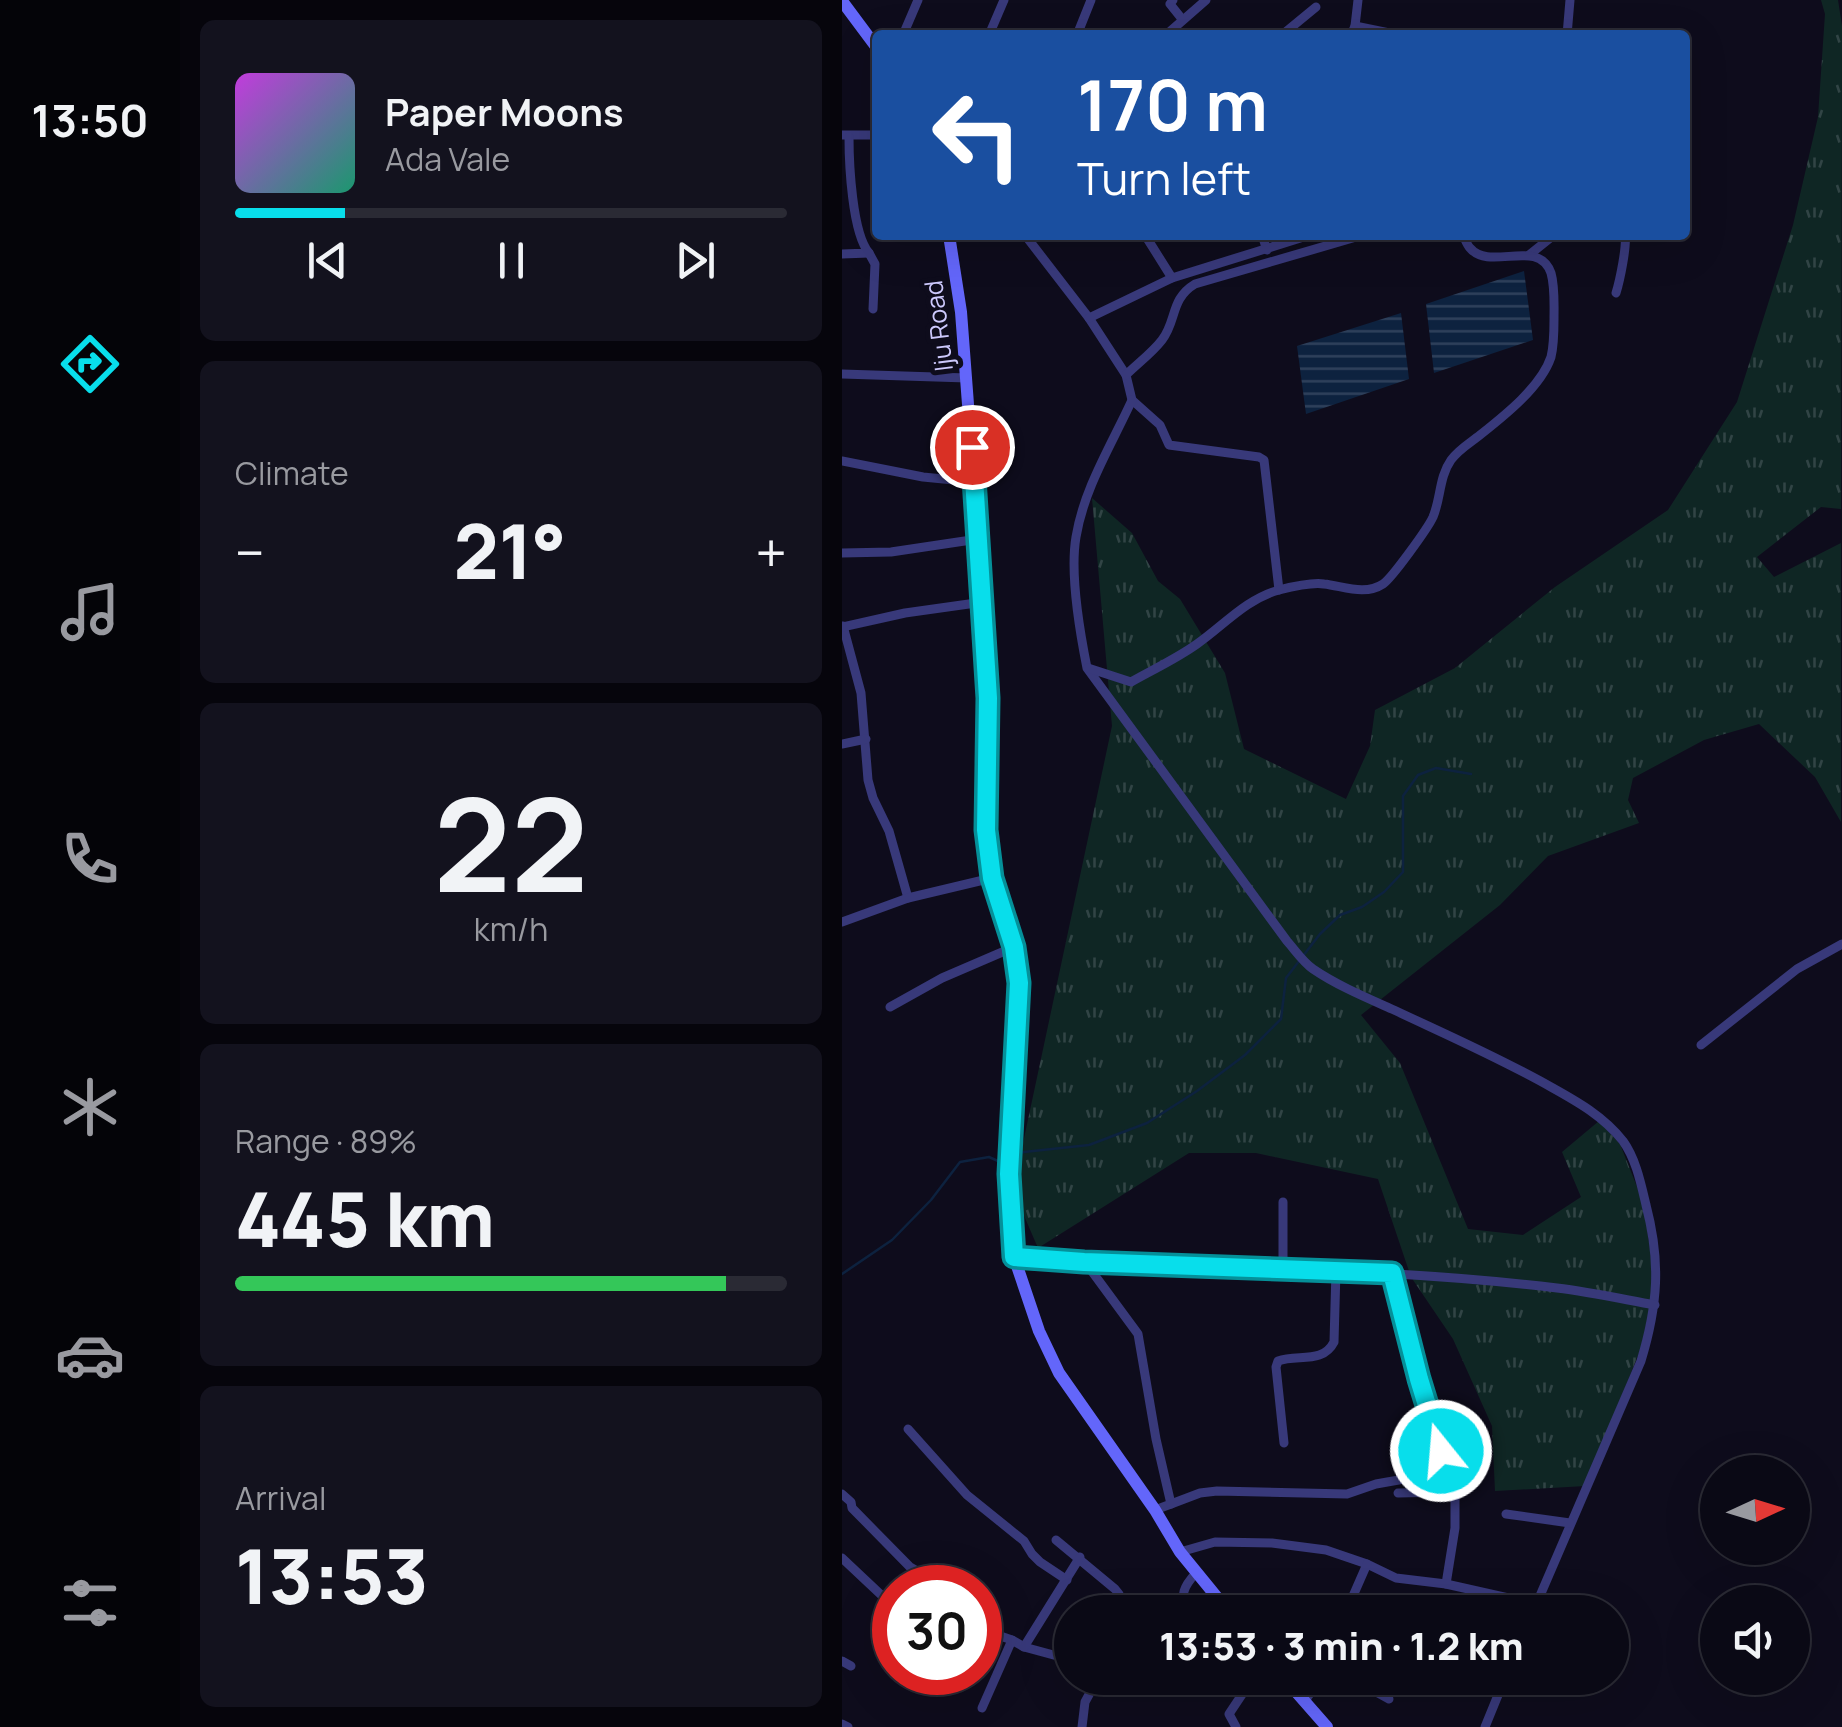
<!DOCTYPE html>
<html lang="en">
<head>
<meta charset="utf-8">
<style>
  :root { --surface:#0a0915; --page:#13121e; --text:#f1f3f6; --muted:#999aa0; --line:#2a2a34; --accent:#08deeb }
  body { margin:0; font-family:Manrope,sans-serif; background:var(--page); color:var(--text); height:100vh; display:flex; flex-direction:column; font-size:38px; white-space:nowrap }
  * { box-sizing:border-box; margin:0 }
  p { font-size:32px; color:var(--muted) }
  .icon { flex:none; width:55px; height:55px; fill:none; stroke:currentColor; stroke-width:2; stroke-linecap:round; stroke-linejoin:round }
  .map { position:relative; flex:1; overflow:hidden }
  .details { display:flex; flex-direction:column; gap:20px; padding:20px; background:#06050c; width:662px }
  .details>* { flex:none }
  .guide { position:absolute; left:30px; top:30px; width:818px; height:210px; border-radius:10px; box-shadow:0 10px 40px #0002,0 0 0 2px var(--line); background:#1a4fa0; color:#fff; overflow:hidden }
  .needle { width:65px; rotate:86deg }
  .tools { position:absolute; left:858px; top:1455px; display:grid; gap:20px }
  .tools a { display:grid; place-items:center; width:110px; height:110px; border-radius:50%; background:var(--surface); box-shadow:0 10px 40px #0002,0 0 0 2px var(--line); font-size:50px }
  .speed { position:absolute; left:30px; top:1565px; display:flex; gap:20px; font-size:50px; font-weight:700; text-align:center }
  .speed>* { display:grid; place-content:center; width:130px; height:130px; border-radius:50%; background:var(--surface); box-shadow:0 10px 40px #0002,0 0 0 2px var(--line); line-height:1 }
  .speed .limit { border:15px solid #d22; background:#fff; color:#111 }
  .pin { position:absolute; display:grid; place-items:center; width:85px; height:85px; color:#fff; margin:-42px; border:5px solid #fff; border-radius:50%; box-shadow:0 2px 10px #0007 }
  .me { position:absolute; width:110px; margin:-55px; rotate:343deg; stroke-linejoin:round; filter:drop-shadow(0 0 8px #0008) }
  .turn { display:flex; align-items:center; gap:35px; height:210px; padding:0 40px; font-size:45px }
  .turn .icon { width:130px; height:130px; stroke-width:2.5 }
  .turn b { display:block; font-size:70px; line-height:85px }
  .big { font-size:75px; font-weight:800; line-height:1.1 }
  .details .widget { flex:1; display:flex; flex-direction:column; justify-content:center; gap:15px; min-width:0; padding:0 35px; border-radius:15px; background:var(--page) }
  .details .dial { align-items:center; gap:0 }
  .dial b { font-size:130px; line-height:1 }
  .song { display:flex; align-items:center; gap:30px }
  .cover { width:120px; height:120px; border-radius:15px; background:linear-gradient(135deg,hsl(290 70% 55%),hsl(160 70% 35%)) }
  .played { height:10px; border-radius:5px; background:linear-gradient(90deg,var(--accent) 20%,var(--line) 20%) }
  .keys { display:flex; justify-content:space-around; direction:ltr }
  .heat { display:flex; justify-content:space-between; align-items:center; font-size:55px; direction:ltr }
  .charge { height:15px; border-radius:8px; background:linear-gradient(90deg,#34c759 89%,var(--line) 0) }
  .trip { position:absolute; left:212px; top:1595px; width:575px; height:100px; border-radius:50px; background:var(--surface); box-shadow:0 10px 40px #0002,0 0 0 2px var(--line); font-weight:800; line-height:100px; text-align:center }
  main { display:flex; flex:1; min-height:0 }
  .dock { display:flex; flex-direction:column; width:180px; justify-content:space-around; align-items:center; background:#040408; color:var(--muted) }
  .dock .icon { width:70px; height:70px }
  .dock .selected { color:var(--accent) }
  .dock b { font-size:45px; color:var(--text) }
  .map>svg:first-child { display:block }
  .grass { fill:url(#grass-tufts) }
  .water { fill:url(#water-rules) }
  .lines { fill:none; stroke-linecap:round; stroke-linejoin:round }
  .stream { stroke:#0d223f; stroke-width:2.5 }
  .minor { stroke:#38397a; stroke-width:9 }
  .secondary { stroke:#6366fa; stroke-width:12 }
  .route-casing { stroke:#059099; stroke-width:25 }
  .route { stroke:#08deeb; stroke-width:18 }
  .labels { text-anchor:middle; dominant-baseline:central; stroke-width:10; stroke-linejoin:round; paint-order:stroke }
  .street-label { font-size:25px; fill:#cdc9fd; stroke:#0e0c1c }
</style>
</head>
<body>
<main>
<nav class="dock">
<b>13:50</b>
<svg class="icon selected" aria-label="directions" viewBox="0 0 24 24"><path d="M12 3l9 9-9 9-9-9zM9 14v-3h6M13 9l2 2-2 2"/></svg>
<svg class="icon" aria-label="music" viewBox="0 0 24 24"><path d="M9 18V5l10-2v13"/><circle cx="6" cy="18" r="3"/><circle cx="16" cy="16" r="3"/></svg>
<svg class="icon" aria-label="phone" viewBox="0 0 24 24"><path d="M5 4h4l2 5-3 2q2 4 5 5l2-3 5 2v4C11 20 4 13 5 4z"/></svg>
<svg class="icon" aria-label="climate" viewBox="0 0 24 24"><path d="M12 3v18M4 7l16 10M4 17L20 7"/></svg>
<svg class="icon" aria-label="car" viewBox="0 0 24 24"><path d="M5 17H2v-5l4-1 3-4h7l3 4 3 1v5h-3M9 17h6M6 11h13"/><circle cx="7" cy="17" r="2"/><circle cx="17" cy="17" r="2"/></svg>
<svg class="icon" aria-label="filters" viewBox="0 0 24 24"><path d="M4 7h16M4 17h16"/><circle cx="9" cy="7" r="2"/><circle cx="15" cy="17" r="2"/></svg>
</nav>
<section class="details">
<div class="widget">
<div class="song"><i class="cover"></i><div><b>Paper Moons</b><p>Ada Vale</p></div></div>
<div class="played"></div>
<div class="keys"><svg class="icon" aria-label="previous" viewBox="0 0 24 24"><path d="M18 5L8 12l10 7zM5 5v14"/></svg><svg class="icon" aria-label="pause" viewBox="0 0 24 24"><path d="M8 5v14M16 5v14"/></svg><svg class="icon" aria-label="next" viewBox="0 0 24 24"><path d="M6 5l10 7-10 7zM19 5v14"/></svg></div>
</div>
<div class="widget"><p>Climate</p>
<div class="heat"><a>−</a><b class="big">21°</b><a>+</a></div>
</div>
<div class="widget dial"><b>22</b><p>km/h</p></div>
<div class="widget"><p>Range · 89%</p><b class="big">445 km</b><div class="charge"></div></div>
<div class="widget"><p>Arrival</p><b class="big">13:53</b></div>
</section>
<div class="map">
<svg width="1000" height="1727" viewBox="0 0 1000 1727">
  <defs>
    <pattern id="grass-tufts" width="24" height="20" patternUnits="userSpaceOnUse" patternTransform="scale(2.5)"><rect width="24" height="20" fill="#0f2624"/><path d="M3 7l-1-3M5 7V3M7 7l1-3M15 17l-1-3M17 17v-4M19 17l1-3" fill="none" stroke="#314445"/></pattern>
    <pattern id="water-rules" width="6" height="5" patternUnits="userSpaceOnUse" patternTransform="scale(2.5)"><rect width="6" height="5" fill="#0d223f"/><path d="M0 2.5h6" fill="none" stroke="#2f415c"/></pattern>
  </defs>
  <rect width="100%" height="100%" fill="#0e0c1c"/>
  <polygon class="grass" points="979,0 996,0 1000,26 999,509 979,507 915,557 932,577 999,543 999,822 973,777 917,724 862,740 791,778 786,800 797,823 706,856 658,905 519,1015 558,1063 626,1229 681,1235 739,1197 720,1152 757,1121 778,1144 801,1202 813,1283 799,1348 743,1486 653,1491 650,1426 611,1339 569,1277 536,1179 414,1153 347,1153 196,1248 171,1190 270,726 250,498 290,533 316,581 338,599 383,673 402,749 504,799 528,746 533,710 613,668 713,587 826,510 895,402 951,225 976,117 983,14"/>
  <g class="water">
    <polygon points="682,271 691,340 592,373 584,304"/>
    <polygon points="559,313 567,379 464,414 455,346"/>
  </g>
  <g class="lines">
    <g class="stream">
      <polyline points="173,1155 182,1152 247,1145 305,1123 355,1091 403,1055 439,1019 444,978 478,934 498,915 520,907 542,892 561,872 561,796 576,775 594,768 629,774"/>
      <polyline points="0,1274 50,1240 89,1200 118,1162 147,1157 156,1161 160,1160"/>
    </g>
    <g class="minor">
      <polyline points="331,0 328,4 340,19"/>
      <polyline points="513,26 557,35"/>
      <polyline points="61,35 76,0"/>
      <polyline points="147,35 162,0"/>
      <polyline points="235,35 249,0"/>
      <polyline points="324,35 364,0"/>
      <polyline points="440,35 474,7"/>
      <polyline points="509,35 513,26 516,0"/>
      <polyline points="725,35 728,0"/>
      <polyline points="0,135 35,135"/>
      <polyline points="183,235 247,318 284,375 290,400 318,425 327,445 417,457 422,460 437,590"/>
      <polyline points="303,235 330,278"/>
      <polyline points="420,235 425,250"/>
      <polyline points="27,253 33,264 31,309"/>
      <path d="M0,254L27,253C10,233 7,163 7,137"/>
      <polyline points="687,255 712,235"/>
      <path d="M774,293C778,280 785,246 783,235"/>
      <polyline points="247,318 330,278 468,235"/>
      <polyline points="0,374 125,378"/>
      <path d="M284,375C295,364 310,353 320,340C335,321 328,299 353,284L521,235"/>
      <path d="M290,400C270,444 242,488 234,537C228,572 238,633 245,668L445,941C453,950 461,962 471,969C496,986 525,998 552,1010C605,1035 658,1058 709,1087C736,1102 761,1116 781,1141C794,1159 799,1184 804,1205C819,1262 816,1305 799,1361L691,1612"/>
      <polyline points="0,461 81,477 132,482"/>
      <polyline points="0,553 49,552 136,539"/>
      <polyline points="1,626 19,693 26,780 31,798 47,831 66,898"/>
      <polyline points="0,627 63,613 141,602"/>
      <path d="M246,668L289,682C310,670 334,659 355,644C381,626 404,599 437,590C449,587 469,582 482,584C501,586 523,596 541,584C550,578 586,528 591,517C599,498 597,477 609,460C617,449 628,443 638,435C662,416 699,387 709,357C712,345 712,331 712,319C712,305 713,287 709,273C696,237 648,272 628,248C625,245 623,239 621,235"/>
      <polyline points="0,744 24,739"/>
      <polyline points="0,922 66,898 150,878"/>
      <polyline points="48,1007 100,978 172,947"/>
      <polyline points="859,1045 955,969 1000,944"/>
      <path d="M172,1257C353,1269 535,1266 715,1288C748,1292 780,1299 813,1305"/>
      <polyline points="243,1262 296,1334 314,1439 329,1504 313,1510"/>
      <polyline points="441,1268 441,1202"/>
      <polyline points="66,1429 125,1495 182,1541 190,1554 198,1562 225,1580"/>
      <path d="M442,1443L434,1367L436,1361C456,1354 481,1364 492,1342L494,1270"/>
      <polyline points="556,1493 605,1492 613,1494 613,1528 604,1584"/>
      <polyline points="0,1494 9,1502 10,1508 68,1567 104,1588"/>
      <polyline points="329,1504 358,1493 375,1491 505,1494 534,1484 568,1478 594,1470 598,1465 599,1451 550,1273"/>
      <polyline points="664,1514 728,1523"/>
      <polyline points="214,1540 273,1589 277,1594 279,1612"/>
      <polyline points="338,1552 373,1542 430,1543 484,1550 525,1564 554,1578 604,1584 694,1604"/>
      <polyline points="0,1558 52,1607"/>
      <path d="M343,1612C339,1594 341,1587 354,1573"/>
      <polyline points="504,1612 525,1564"/>
      <polyline points="138,1629 170,1640 182,1647 230,1660"/>
      <polyline points="182,1647 238,1557"/>
      <polyline points="0,1661 9,1666"/>
      <polyline points="46,1667 52,1657"/>
      <polyline points="310,1678 326,1680 338,1678"/>
      <polyline points="509,1678 547,1699"/>
      <polyline points="463,1701 478,1678"/>
      <polyline points="140,1708 170,1640"/>
      <polyline points="0,1724 6,1727"/>
      <polyline points="240,1727 243,1702 256,1678"/>
      <polyline points="394,1727 387,1714 411,1678"/>
      <polyline points="643,1727 663,1678"/>
    </g>
    <g class="secondary">
      <polyline points="0,1 35,48"/>
      <polyline points="107,235 119,312 141,602 147,697 144,830 150,878 172,947 177,983 167,1174 172,1257 197,1331 217,1373 313,1510 338,1552 387,1612"/>
      <polyline points="442,1678 485,1727"/>
    </g>
  </g>
  <g class="lines">
    <defs>
      <polyline id="route" points="130,447 146,698 144,830 150,878 172,947 177,983 167,1174 172,1257 242,1262 550,1273 577,1379 599,1451"/>
    </defs>
    <use href="#route" class="route-casing"/>
    <use href="#route" class="route"/>
  </g>
  <g class="labels">
    <g class="street-label">
      <text transform="translate(96 326) rotate(-97)">Iju Road</text>
    </g>
  </g>
</svg>
<div class="tools">
<a><svg class="needle" viewBox="-14 -14 28 28"><path d="M0-13l5 13h-10z" fill="#e53935"/><path d="M0 13l5-13h-10z" fill="#999aa0"/></svg></a>
<a><svg class="icon" aria-label="sound" viewBox="0 0 24 24"><path d="M4 9h4l5-4v14l-5-4H4zM17 9q2 3 0 6"/></svg></a>
</div>
<div class="speed"><div class="limit">30</div></div>
<div class="pin" style="left:130px;top:447px;background:#d93025"><svg class="icon" aria-label="arrive" viewBox="0 0 24 24"><path d="M6 21V4h12l-3 4 3 4H6"/></svg></div>
<svg class="me" style="left:599px;top:1451px" viewBox="-20 -20 40 40"><circle r="17" fill="#08deeb" stroke="#fff" stroke-width="3"/><path d="M0-11L8 9 0 5-8 9z" fill="#fff"/></svg>
<div class="trip">13:53 · 3 min · 1.2 km</div>
<div class="guide">
<div class="turn"><svg class="icon" aria-label="left" viewBox="0 0 24 24"><path d="M17 20v-9H6M10 6l-5 5 5 5"/></svg><div><b>170 m</b>Turn left</div></div>
</div>
</div>
</main>
</body>
</html>
